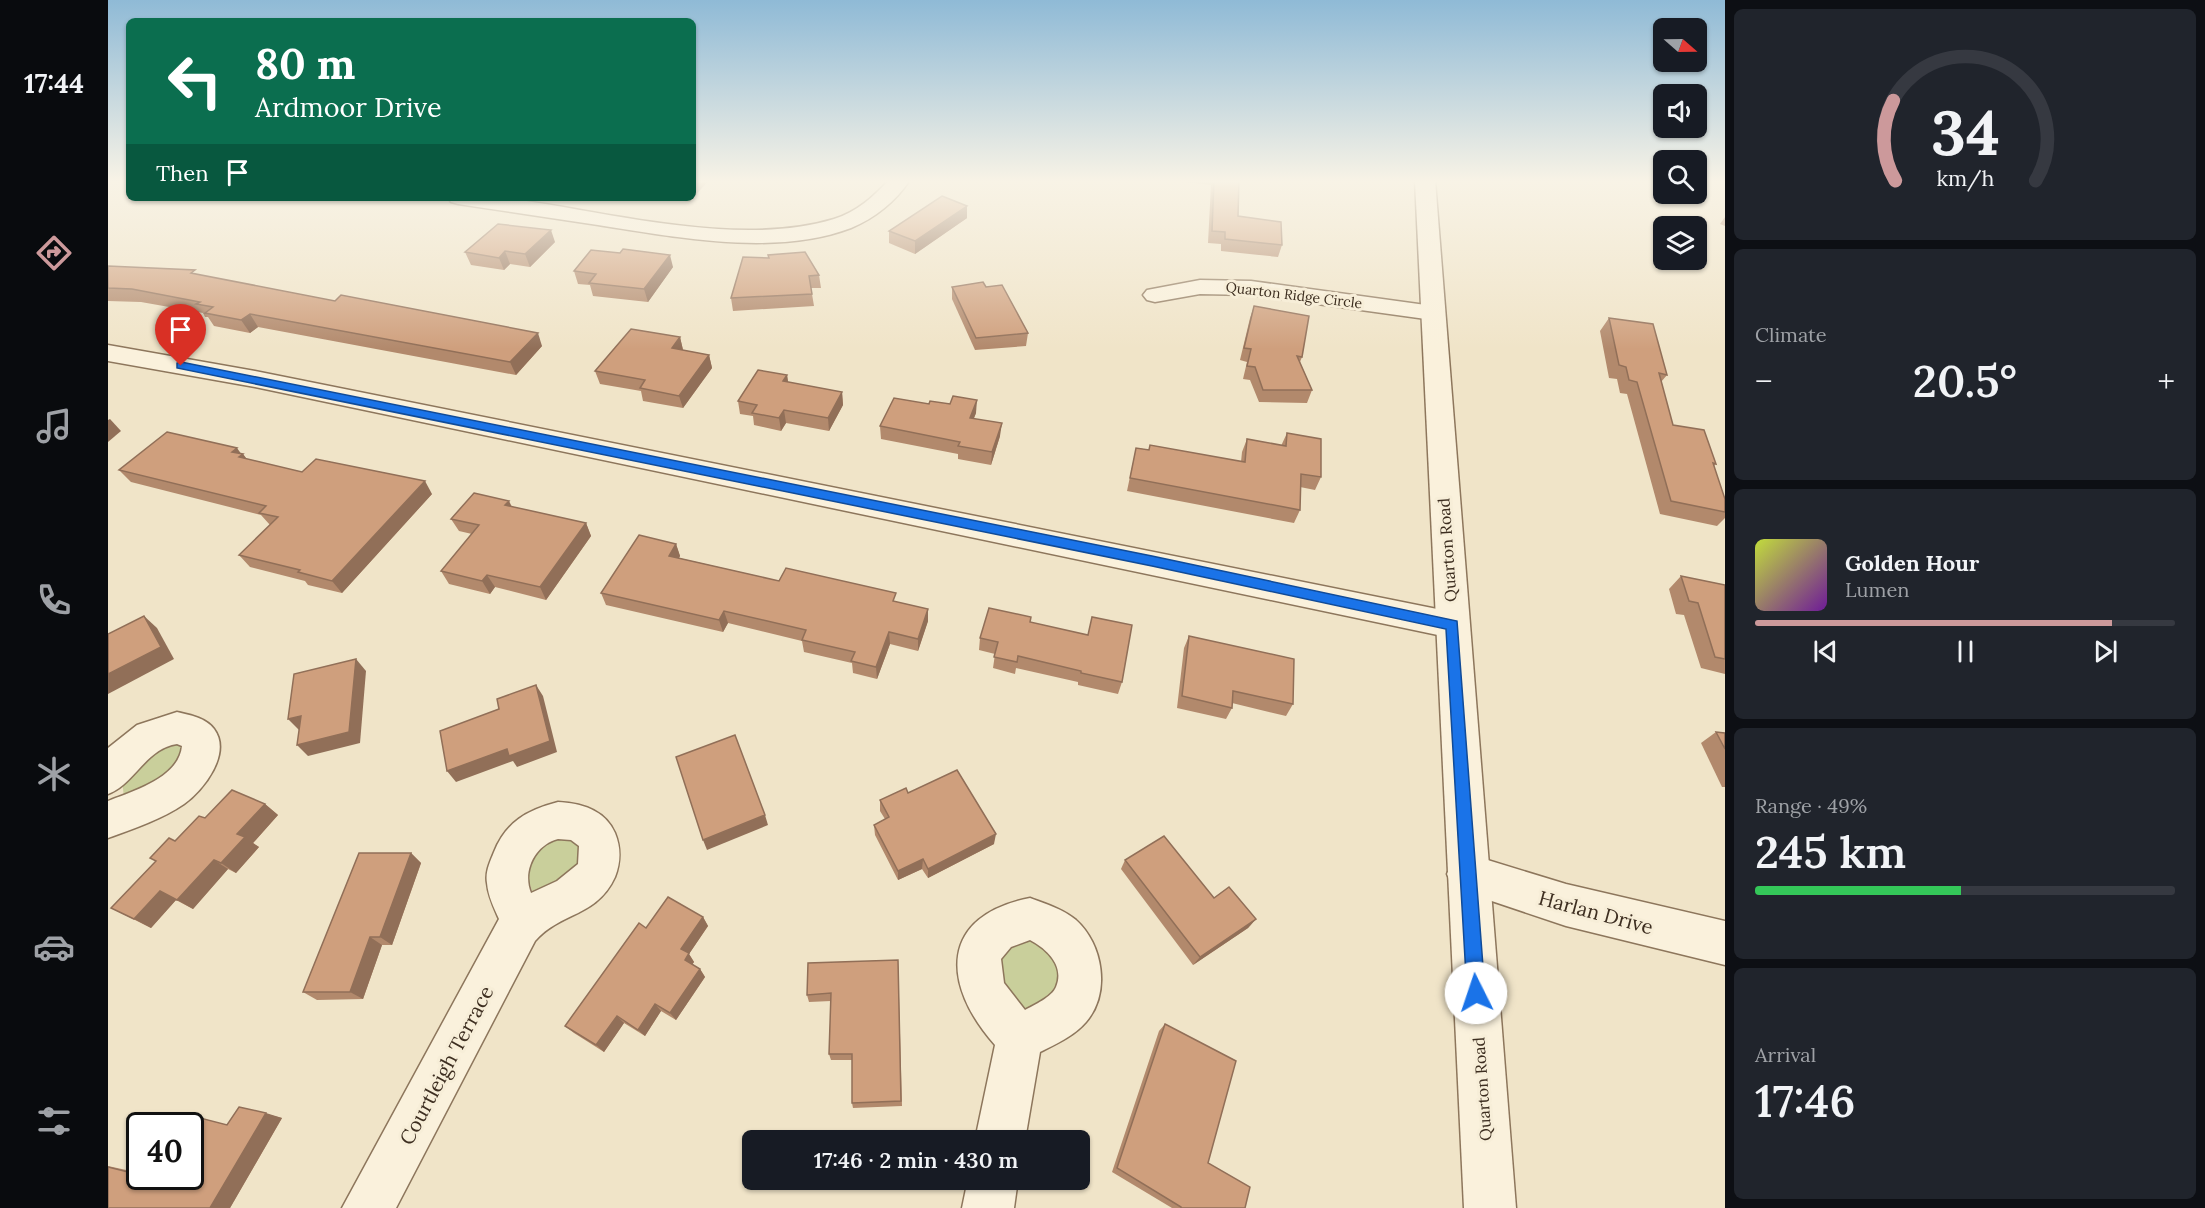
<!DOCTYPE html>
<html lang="en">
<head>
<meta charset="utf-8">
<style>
  :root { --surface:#171b24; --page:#20242c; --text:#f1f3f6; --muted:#9ea1a6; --line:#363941; --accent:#cc999b }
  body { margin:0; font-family:Lora,serif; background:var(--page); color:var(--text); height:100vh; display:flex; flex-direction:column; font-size:22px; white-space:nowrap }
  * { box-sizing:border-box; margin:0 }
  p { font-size:20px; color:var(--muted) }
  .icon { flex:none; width:33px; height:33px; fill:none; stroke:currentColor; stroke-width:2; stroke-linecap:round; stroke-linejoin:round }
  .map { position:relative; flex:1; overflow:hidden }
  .details { display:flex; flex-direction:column; gap:9px; padding:9px; background:#0d0f14; width:480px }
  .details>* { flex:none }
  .hud { position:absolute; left:18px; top:18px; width:570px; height:183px; border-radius:9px; box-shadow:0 2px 4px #0004; background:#0b6e4f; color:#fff; overflow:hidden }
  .needle { width:39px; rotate:110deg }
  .fabs { position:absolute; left:1545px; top:18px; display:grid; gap:12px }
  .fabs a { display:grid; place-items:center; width:54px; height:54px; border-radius:9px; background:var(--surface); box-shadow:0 2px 4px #0004; font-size:30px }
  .speed { position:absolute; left:18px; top:1112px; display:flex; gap:12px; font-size:30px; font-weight:700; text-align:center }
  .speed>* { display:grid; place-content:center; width:78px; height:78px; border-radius:50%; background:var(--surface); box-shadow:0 2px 4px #0004; line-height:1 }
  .speed .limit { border:3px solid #111; border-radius:9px; background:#fff; color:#111 }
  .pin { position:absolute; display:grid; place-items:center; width:51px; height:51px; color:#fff; margin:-62px -26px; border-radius:50% 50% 50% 0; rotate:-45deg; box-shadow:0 0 6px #0007 }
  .pin .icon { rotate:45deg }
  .me { position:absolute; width:66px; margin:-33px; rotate:356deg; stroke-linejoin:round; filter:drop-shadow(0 0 4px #0008) }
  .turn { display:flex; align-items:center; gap:21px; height:126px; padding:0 30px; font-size:27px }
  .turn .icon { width:78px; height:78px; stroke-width:2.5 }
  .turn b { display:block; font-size:42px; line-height:51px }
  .then { display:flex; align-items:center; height:57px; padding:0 30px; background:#0003; gap:12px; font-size:22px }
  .big { font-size:45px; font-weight:600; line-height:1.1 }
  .details .tile { flex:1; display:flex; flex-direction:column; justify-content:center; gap:9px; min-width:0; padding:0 21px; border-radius:9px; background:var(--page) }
  .details .dial { align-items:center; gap:0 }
  .dial svg { height:156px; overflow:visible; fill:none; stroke:var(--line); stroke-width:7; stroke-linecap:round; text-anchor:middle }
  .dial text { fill:var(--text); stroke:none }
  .song { display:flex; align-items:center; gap:18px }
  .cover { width:72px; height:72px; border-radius:9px; background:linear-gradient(135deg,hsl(70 70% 55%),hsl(280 70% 35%)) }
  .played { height:6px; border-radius:3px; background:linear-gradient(90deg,var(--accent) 85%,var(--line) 85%) }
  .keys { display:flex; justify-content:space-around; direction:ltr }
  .heat { display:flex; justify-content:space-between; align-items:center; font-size:33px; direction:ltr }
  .charge { height:9px; border-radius:4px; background:linear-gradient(90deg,#34c759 49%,var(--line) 0) }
  .trip { position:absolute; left:634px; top:1130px; width:348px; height:60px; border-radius:9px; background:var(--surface); box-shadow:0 2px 4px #0004; font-weight:600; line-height:60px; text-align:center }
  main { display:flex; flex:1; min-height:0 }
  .dock { display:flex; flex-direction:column; width:108px; justify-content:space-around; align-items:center; background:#090b0e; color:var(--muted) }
  .dock .icon { width:42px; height:42px }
  .dock .active { color:var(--accent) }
  .dock b { font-size:27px; color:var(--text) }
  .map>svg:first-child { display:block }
  .green { fill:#c9cf9b }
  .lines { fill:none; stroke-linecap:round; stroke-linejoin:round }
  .minor-casing { stroke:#8d765c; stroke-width:3 }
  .tertiary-casing { stroke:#8d765c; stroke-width:3 }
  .minor { fill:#faf1dc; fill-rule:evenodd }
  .tertiary { fill:#faf1dc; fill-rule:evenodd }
  .wall { fill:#b2896c }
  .shaded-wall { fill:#916f58 }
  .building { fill:#cf9f7d; stroke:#916f58; stroke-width:1.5 }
  .route { fill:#1a73e8; stroke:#114b97; stroke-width:1.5 }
  .labels { text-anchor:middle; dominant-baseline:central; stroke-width:6; stroke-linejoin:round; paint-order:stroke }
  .far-street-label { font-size:14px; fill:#3d2e20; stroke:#f7eed8 }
  .street-label { font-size:16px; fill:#3d2e20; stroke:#f7eed8 }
  .near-street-label { font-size:20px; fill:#3d2e20; stroke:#f7eed8 }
</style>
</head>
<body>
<main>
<nav class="dock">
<b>17:44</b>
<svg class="icon active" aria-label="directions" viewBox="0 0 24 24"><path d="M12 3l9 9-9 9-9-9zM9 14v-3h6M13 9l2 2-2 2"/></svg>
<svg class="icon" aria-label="music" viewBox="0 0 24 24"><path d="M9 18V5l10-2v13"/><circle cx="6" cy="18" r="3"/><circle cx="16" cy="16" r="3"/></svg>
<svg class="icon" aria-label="phone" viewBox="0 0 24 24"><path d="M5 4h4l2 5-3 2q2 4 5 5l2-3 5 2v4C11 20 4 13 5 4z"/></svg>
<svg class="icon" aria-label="climate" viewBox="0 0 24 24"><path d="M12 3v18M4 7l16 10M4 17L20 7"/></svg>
<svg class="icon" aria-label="car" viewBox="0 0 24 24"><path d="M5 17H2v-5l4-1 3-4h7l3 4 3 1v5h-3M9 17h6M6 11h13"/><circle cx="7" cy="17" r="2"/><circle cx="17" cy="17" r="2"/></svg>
<svg class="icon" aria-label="filters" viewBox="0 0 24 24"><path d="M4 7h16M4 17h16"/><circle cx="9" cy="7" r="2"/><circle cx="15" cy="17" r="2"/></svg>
</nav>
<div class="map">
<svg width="1617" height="1208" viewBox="0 0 1617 1208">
  <rect width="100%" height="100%" fill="#f0e4c8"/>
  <g class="green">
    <polygon points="68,744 75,748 67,776 16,798 14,779 33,752"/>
    <polygon points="470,836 475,866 426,895 416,870 428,842"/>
    <path d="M926,938C932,942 942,946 946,952C964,978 941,1009 913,1012C897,990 883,975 895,948Z"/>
  </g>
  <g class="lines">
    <defs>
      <g id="minor">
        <path d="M781,180H802C787,202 767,218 743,228C667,257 568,237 490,225C443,218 397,211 350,204L343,202L340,198C358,198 377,196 395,198C495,210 627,249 726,219C749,212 765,197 781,180Z"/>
        <polygon points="1092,280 1143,281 1325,306 1334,308 1337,313 1334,318 1325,320 1143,295 1092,294 1047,302 1039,300 1035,295 1039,290"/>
        <polygon points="0,345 147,371 1344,612 1356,616 1361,625 1356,634 1344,638 147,387 0,361"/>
        <path d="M69,712C82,715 98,718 106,729C124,753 96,790 76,804C54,819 25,829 0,838V801C25,791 71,778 74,746L69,744C37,749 27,784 0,794V748L29,725Z"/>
        <path d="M450,802C473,803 497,810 507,833C513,848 513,861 507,877C489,917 452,912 427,941L288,1208H234L391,919C386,908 380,896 379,883C377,872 382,862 386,852C398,822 419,810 450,802ZM450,839L463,840L471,846L470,864L449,881L423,893C414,871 427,845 450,839Z"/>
        <polygon points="1360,854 1458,884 1617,921 1617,965 1458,926 1345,888 1339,874 1345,860"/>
        <path d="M922,898C938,904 955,909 968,920C995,944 1003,993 978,1022C966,1036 948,1044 932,1052L917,1140H867L887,1045C833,984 831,916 922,898ZM922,940C939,949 957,966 948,987C944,997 926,1005 917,1010L896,983L893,959L903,947Z"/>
        <polygon points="860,1179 910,1179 906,1208 854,1208"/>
      </g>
      <polygon id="tertiary" points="1307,180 1327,180 1408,1208 1356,1208"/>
    </defs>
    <use href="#minor" class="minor-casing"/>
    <use href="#tertiary" class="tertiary-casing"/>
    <use href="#minor" class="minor"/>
    <use href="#tertiary" class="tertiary"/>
  </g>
  <g class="wall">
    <polygon points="1061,180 1131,180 1130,216 1174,245 1170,257 1113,251 1113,244 1100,243 1103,185"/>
    <polygon points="554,198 585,198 582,202"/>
    <polygon points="859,206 859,218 807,254 781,243 781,231"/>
    <polygon points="1617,217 1617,226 1612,224"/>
    <polygon points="447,242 422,267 402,264 396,270 363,265 357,252"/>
    <polygon points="512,253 565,267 540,302 485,296 482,285 470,284 466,271"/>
    <polygon points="635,257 711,275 713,288 703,288 706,306 625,311 623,298"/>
    <polygon points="0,266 90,275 434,346 408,375 150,327 142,333 106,326 100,317 97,317 95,313 33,302 0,301"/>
    <polygon points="844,287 878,287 920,333 918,346 867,350 844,299"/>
    <polygon points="1146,306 1194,357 1192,362 1204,390 1199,403 1151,402 1142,380 1135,379 1139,362 1132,360 1142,318"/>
    <polygon points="1501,318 1559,375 1553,382 1565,425 1608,464 1606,466 1617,499 1617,518 1609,526 1552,514 1519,394 1512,393 1509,379 1501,378 1492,331"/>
    <polygon points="572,337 575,350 601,355 604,368 575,408 535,401 533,391 492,384 487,371"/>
    <polygon points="679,375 680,382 734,392 735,405 721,431 678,423 673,431 646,425 645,416 632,414 630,401"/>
    <polygon points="868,413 866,418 892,436 883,465 850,459 850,454 773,439 772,426"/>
    <polygon points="1179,433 1213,477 1207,490 1192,487 1192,510 1186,523 1019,491 1028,448 1133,462 1134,452 1139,439 1173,446"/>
    <polygon points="133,454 135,454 138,459 194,472 324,494 234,593 200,585 197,581 142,567 131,555 162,525 153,515 23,482 11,470"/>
    <polygon points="404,507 478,523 483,536 438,600 387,587 382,594 341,584 333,571 364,534 351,531 343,519"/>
    <polygon points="568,544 572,556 571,558 671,581 789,602 820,609 820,621 810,651 782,644 769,679 745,673 744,663 696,652 694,641 620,623 615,632 498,605 493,593"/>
    <polygon points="1573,576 1617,585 1617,674 1593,668 1576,615 1568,614 1561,589"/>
    <polygon points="922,622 1014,682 1010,694 970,685 970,682 908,668 907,674 885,668 887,654 871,650 872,638"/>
    <polygon points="1081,636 1185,704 1178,716 1124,703 1124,708 1118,719 1069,708 1076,648"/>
    <polygon points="1608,732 1617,733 1617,787 1614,787 1593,743"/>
    <polygon points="800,793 886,844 820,878 814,869 790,880 767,835 766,825 777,819 772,811 772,800"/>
    <polygon points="157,804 170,815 145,843 151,847 128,873 120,869 85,909 68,900 43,928 3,908 48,861 42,858 67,841 97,818"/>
    <polygon points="303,853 313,863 284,945 274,945 255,999 209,1000 195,992"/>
    <polygon points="1017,860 1106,898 1148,919 1140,928 1085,965 1013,869"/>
    <polygon points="595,917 600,926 581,954 586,962 584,964 592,969 597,977 568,1020 553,1011 537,1036 516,1023 496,1052 466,1033 457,1026 538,928"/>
    <polygon points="790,960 794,1106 745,1108 744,1103 744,1060 723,1060 721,1054 723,1001 701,1002 699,995"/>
    <polygon points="1057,1024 1100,1163 1137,1208 1064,1208 1004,1172 1051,1031"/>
    <polygon points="131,1107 174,1118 122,1208 0,1208 0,1166 32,1173 32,1176 82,1176 82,1125 66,1125 73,1113 119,1125"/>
  </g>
  <g class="shaded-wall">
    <polygon points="588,180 601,180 585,198 585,183"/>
    <polygon points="859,206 859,218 807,254 807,241"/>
    <polygon points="443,230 447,242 422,267 417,254"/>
    <polygon points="397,251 402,264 396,270 391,258"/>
    <polygon points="562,255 565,267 540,302 536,289"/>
    <polygon points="142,314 150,327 142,333 133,320"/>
    <polygon points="430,333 434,346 408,375 402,362"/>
    <polygon points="572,337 575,350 564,348"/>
    <polygon points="601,355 604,368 575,408 571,396"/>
    <polygon points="679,375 681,388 675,381"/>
    <polygon points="734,392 735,405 721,431 720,418"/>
    <polygon points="869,400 868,413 861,430 862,418"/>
    <polygon points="676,410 678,423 673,431 671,418"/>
    <polygon points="2,419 13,431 0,442 0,420"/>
    <polygon points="894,423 892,436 883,465 884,452"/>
    <polygon points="129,448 134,455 135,454 145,467 124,452"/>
    <polygon points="317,481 324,494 234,593 224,581"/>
    <polygon points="401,501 407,513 397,505"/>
    <polygon points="478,523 483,536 438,600 432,587"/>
    <polygon points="568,544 572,556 565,569 561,556"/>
    <polygon points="379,575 387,587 382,594 374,581"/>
    <polygon points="820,609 820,621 810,651 810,639"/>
    <polygon points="616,611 620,623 615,632 611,620"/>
    <polygon points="36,616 49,628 66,659 0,694 0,674"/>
    <polygon points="781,632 782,644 769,679 768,667"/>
    <polygon points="248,659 258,671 252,743 200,756 189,745"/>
    <polygon points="428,685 435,696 449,752 409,767 405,761 348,782 339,771"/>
    <polygon points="193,716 192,731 180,719"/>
    <polygon points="157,804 170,815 145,843 151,847 128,873 113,863 129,834"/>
    <polygon points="657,815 660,825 599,850 595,840"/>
    <polygon points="888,834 886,844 820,878 820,869"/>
    <polygon points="303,853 313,863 284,945 272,937"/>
    <polygon points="815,859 814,869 790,880 790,871"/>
    <polygon points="106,860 120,869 85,909 69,900"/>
    <polygon points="52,891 68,900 43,928 26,919"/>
    <polygon points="595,917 600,926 581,954 586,962 582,968 577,960 573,949"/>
    <polygon points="1148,919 1140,928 1085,965 1092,957"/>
    <polygon points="262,937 274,945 255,999 242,992"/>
    <polygon points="592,969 597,977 568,1020 562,1013"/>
    <polygon points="547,1004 553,1011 537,1036 530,1030"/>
    <polygon points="509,1016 516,1023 496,1052 488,1045"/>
    <polygon points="158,1113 174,1118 122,1208 102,1208"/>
  </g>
  <g class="building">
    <polygon points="1106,180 1131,180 1130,216 1173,222 1174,245 1117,239 1117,232 1104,231"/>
    <polygon points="834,196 859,206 807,241 781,231"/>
    <polygon points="390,224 443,230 417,254 397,251 391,258 357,252"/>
    <polygon points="515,249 562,255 536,289 481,283 488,274 466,271 483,250 512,253"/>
    <polygon points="697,252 711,275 701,276 704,294 623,298 635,257 661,258 660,255"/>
    <polygon points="0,266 87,270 83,273 227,301 233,295 430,333 402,362 142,314 133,320 97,313 105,307 88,304 92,302 24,289 0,288"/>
    <polygon points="875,282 878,287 894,285 920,333 868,338 844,287"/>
    <polygon points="1146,306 1201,316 1194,357 1189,356 1204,390 1155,390 1147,367 1139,366 1143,349 1136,348"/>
    <polygon points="1501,318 1545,324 1559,375 1551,373 1565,425 1596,430 1608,464 1605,463 1617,499 1617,512 1563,501 1529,382 1521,380 1518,367 1511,365"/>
    <polygon points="523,329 572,337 564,348 601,355 571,396 532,388 537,380 487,371"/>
    <polygon points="650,370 679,375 675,381 734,392 720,418 676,410 671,418 644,413 649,405 630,401"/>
    <polygon points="845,396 869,400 862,418 894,423 884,452 850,446 852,442 772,426 786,398 821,404 822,401 842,404"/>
    <polygon points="59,432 129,448 124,452 135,454 131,457 194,472 208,459 317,481 224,581 190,572 192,570 131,555 170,517 151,513 158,506 11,470"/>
    <polygon points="1179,433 1213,439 1213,477 1193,474 1192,510 1022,478 1028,448 1041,450 1042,445 1137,462 1139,439 1178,446"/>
    <polygon points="366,493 401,501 397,505 478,523 432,587 379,575 374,581 333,571 371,525 343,519"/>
    <polygon points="531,535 568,544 561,556 671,581 678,568 788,593 785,601 820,609 810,639 781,632 768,667 743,661 747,652 694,640 698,630 616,611 611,620 493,593"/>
    <polygon points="1573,576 1617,585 1617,659 1607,657 1590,603 1581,601"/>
    <polygon points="881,608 923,617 922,622 980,635 984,617 1024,625 1014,682 973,673 973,671 910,656 909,662 886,657 890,642 872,638"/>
    <polygon points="36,616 53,647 0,674 0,634"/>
    <polygon points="1081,636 1186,659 1185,704 1125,691 1124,708 1074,696"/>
    <polygon points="248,659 241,732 189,745 193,716 180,719 186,674"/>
    <polygon points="428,685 442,741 401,756 399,749 339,771 332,731 391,709 389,699"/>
    <polygon points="1608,732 1617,733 1617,749"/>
    <polygon points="627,735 657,815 595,840 568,757"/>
    <polygon points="849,770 888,834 820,869 815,859 790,871 766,825 781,817 772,800 798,788 800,793"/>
    <polygon points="124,790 157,804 129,834 137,837 113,863 106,860 69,900 52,891 26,919 3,908 48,861 42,858 61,838 67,841 91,816 97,818"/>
    <polygon points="1056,836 1106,898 1121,887 1148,919 1092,957 1017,860"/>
    <polygon points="251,853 303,853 272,937 262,937 242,992 195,992"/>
    <polygon points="560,897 595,917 573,949 581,953 577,960 592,969 562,1013 547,1004 530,1030 509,1016 488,1045 457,1026 531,923 538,928"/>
    <polygon points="790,960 793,1101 744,1103 744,1054 721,1054 723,993 699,995 700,963"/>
    <polygon points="1057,1024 1128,1061 1100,1163 1142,1187 1137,1208 1073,1208 1073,1207 1009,1168"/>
    <polygon points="131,1107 158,1113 102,1208 0,1208 0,1167 32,1175 32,1176 82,1176 82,1125 66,1125 73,1113 119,1125"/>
  </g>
  <linearGradient id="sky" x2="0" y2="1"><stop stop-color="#8fbad6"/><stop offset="0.52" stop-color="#f8f3e6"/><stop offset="1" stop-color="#f8f3e6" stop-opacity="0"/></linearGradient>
  <rect width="1617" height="349" fill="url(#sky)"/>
  <polygon class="route" points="73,362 1044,556 1349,621 1377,993 1374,1000 1368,1003 1361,1000 1359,993 1338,629 1044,566 69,368 69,363"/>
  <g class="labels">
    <g class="far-street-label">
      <text transform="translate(1186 295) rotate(7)">Quarton Ridge Circle</text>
    </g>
    <g class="street-label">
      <text transform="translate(1339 550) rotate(-94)">Quarton Road</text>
      <text transform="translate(1374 1089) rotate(-94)">Quarton Road</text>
    </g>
    <g class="near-street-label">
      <text transform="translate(1488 912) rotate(15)">Harlan Drive</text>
      <text transform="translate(338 1065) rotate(-62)">Courtleigh Terrace</text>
    </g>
  </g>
</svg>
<div class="fabs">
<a><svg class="needle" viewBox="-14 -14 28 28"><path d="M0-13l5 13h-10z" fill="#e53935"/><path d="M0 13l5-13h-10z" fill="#9ea1a6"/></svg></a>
<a><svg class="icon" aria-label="sound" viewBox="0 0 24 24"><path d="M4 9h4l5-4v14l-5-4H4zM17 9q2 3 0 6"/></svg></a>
<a><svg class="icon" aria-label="search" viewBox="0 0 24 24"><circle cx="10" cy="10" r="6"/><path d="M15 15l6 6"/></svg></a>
<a><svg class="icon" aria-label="layers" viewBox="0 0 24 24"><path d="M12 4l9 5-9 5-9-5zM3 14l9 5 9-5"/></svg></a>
</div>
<div class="speed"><div class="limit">40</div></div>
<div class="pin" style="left:73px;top:366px;background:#d93025"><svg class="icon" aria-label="arrive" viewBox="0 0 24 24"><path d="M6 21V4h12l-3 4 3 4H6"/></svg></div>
<svg class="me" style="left:1368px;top:993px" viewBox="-20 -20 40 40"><circle r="19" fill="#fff"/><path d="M0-13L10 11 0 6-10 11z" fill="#1a73e8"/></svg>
<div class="trip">17:46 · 2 min · 430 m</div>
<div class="hud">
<div class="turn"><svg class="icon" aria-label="left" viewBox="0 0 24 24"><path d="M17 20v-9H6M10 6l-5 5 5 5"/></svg><div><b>80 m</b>Ardmoor Drive</div></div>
<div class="then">Then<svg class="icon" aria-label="arrive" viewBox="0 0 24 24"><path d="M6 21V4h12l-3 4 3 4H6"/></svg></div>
</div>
</div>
<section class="details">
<div class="tile dial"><svg viewBox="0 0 100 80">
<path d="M14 69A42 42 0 1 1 86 69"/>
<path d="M14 69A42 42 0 0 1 13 28" stroke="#cc999b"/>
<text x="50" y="56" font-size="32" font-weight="700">34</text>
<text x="50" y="72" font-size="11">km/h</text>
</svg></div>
<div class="tile"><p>Climate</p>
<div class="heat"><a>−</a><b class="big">20.5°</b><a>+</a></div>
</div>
<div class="tile">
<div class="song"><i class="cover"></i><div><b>Golden Hour</b><p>Lumen</p></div></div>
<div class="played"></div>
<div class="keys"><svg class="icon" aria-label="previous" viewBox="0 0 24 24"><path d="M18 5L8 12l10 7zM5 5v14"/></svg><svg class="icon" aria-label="pause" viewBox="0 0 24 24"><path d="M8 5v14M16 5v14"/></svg><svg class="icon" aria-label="next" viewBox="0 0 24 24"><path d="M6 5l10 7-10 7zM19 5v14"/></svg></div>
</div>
<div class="tile"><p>Range · 49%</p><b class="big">245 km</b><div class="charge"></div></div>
<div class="tile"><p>Arrival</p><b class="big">17:46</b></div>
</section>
</main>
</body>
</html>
